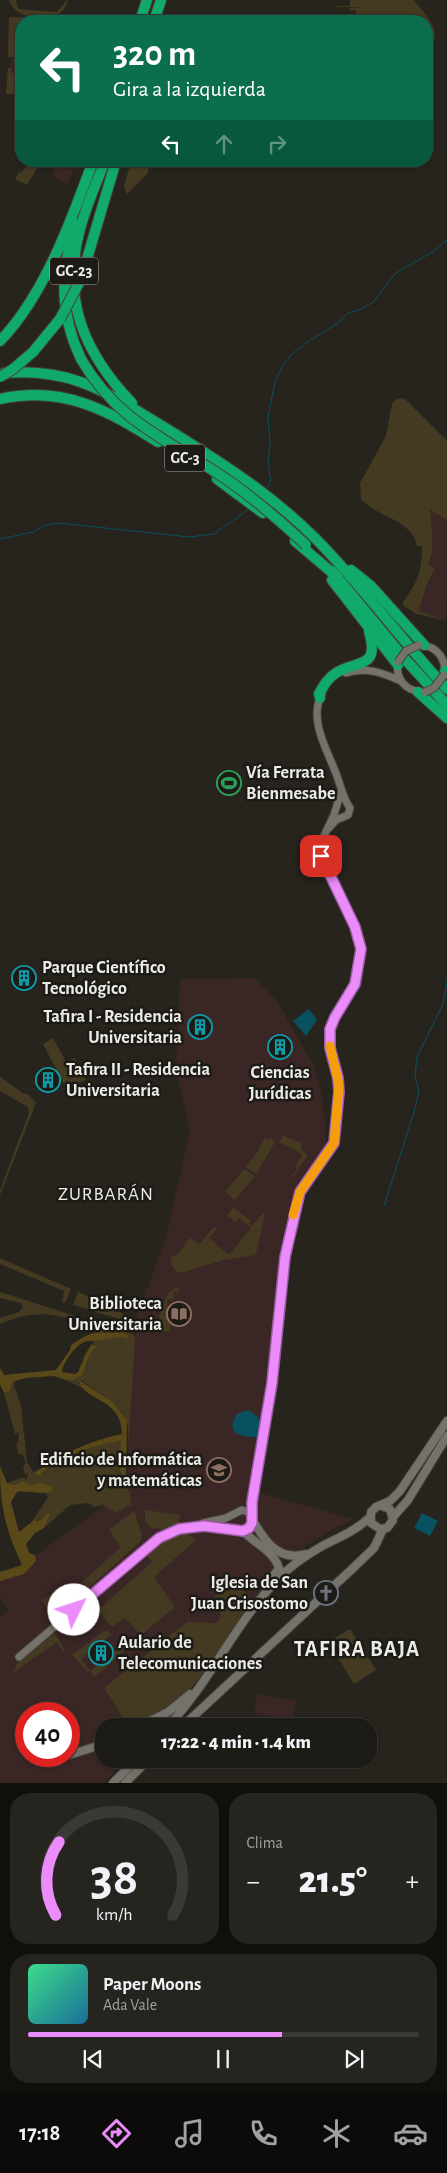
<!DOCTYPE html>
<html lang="es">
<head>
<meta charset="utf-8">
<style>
  :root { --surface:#1d1b16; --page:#25241f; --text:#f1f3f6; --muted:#a0a1a1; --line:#3b3935; --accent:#ec8cfb }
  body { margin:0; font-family:"Alegreya Sans",sans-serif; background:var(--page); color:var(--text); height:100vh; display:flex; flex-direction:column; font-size:19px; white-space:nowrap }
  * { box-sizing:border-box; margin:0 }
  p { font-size:16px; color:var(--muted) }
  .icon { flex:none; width:28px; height:28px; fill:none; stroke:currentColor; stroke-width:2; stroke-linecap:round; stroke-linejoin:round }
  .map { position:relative; height:1783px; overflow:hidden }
  .side { display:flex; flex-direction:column; gap:10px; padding:10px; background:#100f0c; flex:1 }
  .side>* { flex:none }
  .top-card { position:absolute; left:15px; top:15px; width:418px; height:152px; border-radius:20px; box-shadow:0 1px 4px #0004,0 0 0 1px var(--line); background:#0b6e4f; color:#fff; overflow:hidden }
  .speed { position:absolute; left:15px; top:1702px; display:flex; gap:10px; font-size:25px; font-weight:700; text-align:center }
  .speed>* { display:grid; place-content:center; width:65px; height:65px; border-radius:50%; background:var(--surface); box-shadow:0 1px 4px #0004,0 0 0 1px var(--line); line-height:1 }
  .speed .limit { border:8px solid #d22; background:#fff; color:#111 }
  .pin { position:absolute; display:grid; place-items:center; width:42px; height:42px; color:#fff; margin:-21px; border-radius:10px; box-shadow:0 2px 8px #0006 }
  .me { position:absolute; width:55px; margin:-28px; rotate:49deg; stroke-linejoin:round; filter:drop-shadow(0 0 4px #0008) }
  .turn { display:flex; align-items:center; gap:18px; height:105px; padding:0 15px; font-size:22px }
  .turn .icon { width:65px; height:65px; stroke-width:2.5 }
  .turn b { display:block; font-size:35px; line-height:42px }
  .lanes { display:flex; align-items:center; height:48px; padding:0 15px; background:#0003; justify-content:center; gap:25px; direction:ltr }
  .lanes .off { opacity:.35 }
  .big { font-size:38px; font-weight:800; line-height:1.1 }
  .side .widget { flex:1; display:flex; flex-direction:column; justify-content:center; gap:8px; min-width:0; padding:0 18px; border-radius:20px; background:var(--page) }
  .side .dial { align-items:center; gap:0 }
  .dial svg { height:130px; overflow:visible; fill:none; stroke:var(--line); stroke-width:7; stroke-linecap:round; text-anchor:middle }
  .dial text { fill:var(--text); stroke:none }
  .song { display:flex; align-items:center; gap:15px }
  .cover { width:60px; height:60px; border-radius:8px; background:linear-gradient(135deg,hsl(150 70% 55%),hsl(200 70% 35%)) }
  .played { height:5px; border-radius:2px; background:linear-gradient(90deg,var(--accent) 65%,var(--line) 65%) }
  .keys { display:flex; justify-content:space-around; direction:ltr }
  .heat { display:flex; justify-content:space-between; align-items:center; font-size:28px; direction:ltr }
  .side .tiles { flex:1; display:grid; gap:10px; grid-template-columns:1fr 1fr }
  .widget:last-child { grid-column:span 2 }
  .trip { position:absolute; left:95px; top:1718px; width:282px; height:50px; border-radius:20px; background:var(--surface); box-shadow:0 1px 4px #0004,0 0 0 1px var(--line); font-weight:800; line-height:50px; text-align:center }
  .tab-bar { display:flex; height:80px; justify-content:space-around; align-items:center; background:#0c0b09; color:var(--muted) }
  .tab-bar .icon { width:35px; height:35px }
  .tab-bar .current { color:var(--accent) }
  .tab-bar b { font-size:22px; color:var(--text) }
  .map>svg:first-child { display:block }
  .education { fill:#392625; fill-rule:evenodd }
  .green { fill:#443a21 }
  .forest { fill:#594818 }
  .water { fill:#095061 }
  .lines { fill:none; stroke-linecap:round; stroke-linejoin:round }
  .stream { stroke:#095061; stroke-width:1 }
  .tertiary-casing { stroke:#45423e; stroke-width:9 }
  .secondary-casing { stroke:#45423e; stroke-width:10 }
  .motorway-casing { stroke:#45423e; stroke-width:12 }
  .tertiary { stroke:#75726b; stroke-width:7 }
  .secondary { stroke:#75726b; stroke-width:8 }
  .motorway { stroke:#10ab6a; stroke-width:10 }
  .tertiary-bridge-casing { stroke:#45423e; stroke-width:9; stroke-linecap:butt }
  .motorway-bridge-casing { stroke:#45423e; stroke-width:12; stroke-linecap:butt }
  .tertiary-bridge { stroke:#75726b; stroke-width:7 }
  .motorway-bridge { stroke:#10ab6a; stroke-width:10 }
  .route-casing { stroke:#995ba3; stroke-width:12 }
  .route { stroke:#ec8cfb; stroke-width:9 }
  .slow { stroke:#f59e0b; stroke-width:9 }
  .labels { text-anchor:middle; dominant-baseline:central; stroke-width:5; stroke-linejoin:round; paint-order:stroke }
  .shield { fill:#1d1b15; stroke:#aeada8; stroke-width:1 }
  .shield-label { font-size:16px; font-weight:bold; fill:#ecebe7 }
  .poi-label { font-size:18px; font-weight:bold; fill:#ecebe7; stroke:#1d1b15; text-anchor:start }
  .neighbourhood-label { font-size:19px; letter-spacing:1px; fill:#ecebe7; stroke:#1d1b15 }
  .district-label { font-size:22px; font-weight:bold; letter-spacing:1px; fill:#ecebe7; stroke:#1d1b15 }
</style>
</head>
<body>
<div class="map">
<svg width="447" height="1783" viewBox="0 0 447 1783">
  <rect width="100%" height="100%" fill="#27241e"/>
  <g class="education">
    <polygon points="9,17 61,19 61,21 21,21 21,92 7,73 10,73 11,57 8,57"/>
    <polygon points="58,161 77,161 67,185 52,175"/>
    <polygon points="429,510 447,520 446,620 419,611 427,584 435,570 428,565 432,558 432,551"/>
    <path d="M255,978L277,1001L313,1064L322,1095L327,1149L297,1193L265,1447L257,1492L354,1519L331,1530L284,1560L200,1678L156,1726H104V1759H126L104,1783H0V1616L9,1610L0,1598V1578L11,1573L126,1490L135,1321L166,1237L190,1131L176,1070L180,979ZM26,1714H69V1756H26Z"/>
    <polygon points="257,1694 296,1701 293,1720 254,1714"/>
  </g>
  <g class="green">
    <path d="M9,0H16L18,9L57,12L65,2L69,0L64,9L55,17C35,15 18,21 9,0Z"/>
    <path d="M350,0H414C422,12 438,24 435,40L426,48V21H356V10H351L350,14V8L366,7H337L336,10V6H350Z"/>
    <polygon points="9,17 61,19 61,21 21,21 21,42 17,42 16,57 8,57"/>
    <polygon points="8,68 11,68 11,73 19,73 18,88 21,88 21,95 6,94"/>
    <polygon points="32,161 39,165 27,185 15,179 19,172 21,173"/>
    <polygon points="131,161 139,161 149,169 147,174 127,194 124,187"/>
    <path d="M402,398L405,399L447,441V520L430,510C431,527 436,550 428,565L435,569L427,584L419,611L446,620L416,614L403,605V602C418,582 422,571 422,546H417C412,519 376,517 361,499L360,483L386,436L392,404L396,399Z"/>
    <polygon points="53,1038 66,1062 75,1058 86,1080 67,1090 43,1044"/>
    <polygon points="0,1077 24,1094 28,1094 36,1103 0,1195 0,1190 29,1113 28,1107 0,1091"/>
    <polygon points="285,1133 284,1136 301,1143 302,1150 308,1155 293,1177 292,1176 297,1168 295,1167 302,1154 279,1142"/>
    <polygon points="264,1138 270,1140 271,1138 275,1142 256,1174 246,1167 258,1151"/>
    <polygon points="244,1169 255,1176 235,1200 225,1192"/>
    <path d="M233,1207L251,1221L249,1223L252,1226L263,1213L265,1214L256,1255L224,1260L181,1273C173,1270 170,1264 171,1255L176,1256L190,1238L199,1244L214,1227L217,1229L209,1238L229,1255L251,1228L239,1218L236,1222L227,1216Z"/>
    <polygon points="0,1258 71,1289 65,1303 62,1302 64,1291 0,1264"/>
    <polygon points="179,1286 179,1291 173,1292 174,1299 167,1300 171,1331 153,1333 168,1293"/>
    <path d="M0,1292L133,1334L135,1338L128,1452V1426L123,1414L113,1402L81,1380L79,1383L84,1389L66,1380H75L87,1365L91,1353L94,1350V1344L91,1340L119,1337L126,1339L113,1331L102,1334L93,1333L98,1331L97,1327C56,1315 42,1307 0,1324V1318L19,1312L23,1307L21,1303L0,1298Z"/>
    <polygon points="78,1292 105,1303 133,1320 132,1323 73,1305"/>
    <path d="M15,1381L14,1386L21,1405L27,1462L33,1472L39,1476C61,1457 93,1445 121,1441L123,1476L126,1478L128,1490L130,1492L131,1506L128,1505L117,1513L103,1505L94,1507L88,1503L70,1505L44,1528L50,1515L48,1512L45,1517L31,1523L47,1499L48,1496L45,1494L50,1492L40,1482L31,1485L22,1481L15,1485L7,1483L25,1477L26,1481L28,1473L25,1475L23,1467L26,1462L22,1454H18L16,1443L18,1444L19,1432L15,1434L4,1393L10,1391L11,1384Z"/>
    <polygon points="145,1510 180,1515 179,1524 162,1529 151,1528 145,1521"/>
    <polygon points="134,1511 142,1534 141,1541 72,1603 47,1608 41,1600 67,1586 73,1590 121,1547 109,1530"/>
    <polygon points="185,1532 196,1540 154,1577 175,1607 141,1635 125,1618 112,1627 98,1610 152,1562 146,1554 169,1537"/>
    <polygon points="227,1575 252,1599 216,1656 182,1700 167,1711 134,1726 128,1726 104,1688 187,1622 215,1623 219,1621 221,1614 214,1599 223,1578"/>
    <polygon points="350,1629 376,1670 354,1684 328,1642"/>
    <polygon points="106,1630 112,1634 81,1659 90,1671 122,1646 125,1650 95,1677 90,1671 88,1672 72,1655"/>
    <polygon points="55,1633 65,1650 63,1652 57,1642 13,1673 17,1664"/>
  </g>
  <g class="forest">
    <path d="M114,1331H123L129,1337L127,1339C116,1336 110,1338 100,1340C94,1341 89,1340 84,1342C74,1347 63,1363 62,1372L75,1374L78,1372L86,1353L92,1344L96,1347L91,1353L82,1375L74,1380H66L54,1376L26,1378L15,1381L11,1384L10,1391L4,1393L0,1384V1368L4,1375L56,1370L70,1350L71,1345C77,1341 86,1335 93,1333C100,1332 107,1333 114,1331Z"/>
    <path d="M79,1380L113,1402L127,1420L126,1478L120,1471L121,1441C94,1445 59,1457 39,1476L34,1473C61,1453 90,1441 122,1434C122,1397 83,1402 79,1380Z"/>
    <path d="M0,1466L7,1483L15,1485L22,1481L31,1485L40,1482L53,1487L51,1492C42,1495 28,1490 17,1492L11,1502L19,1532L34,1520L38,1521L45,1517L48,1512L50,1515L44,1528L35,1533L26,1544L29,1553L35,1555L36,1561L24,1574L0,1581V1572L22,1565C5,1528 0,1507 0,1466Z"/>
  </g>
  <g class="water">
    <polygon points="309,1009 317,1020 306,1036 293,1021"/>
    <path d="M248,1410L258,1417L260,1423L258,1437C241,1437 224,1434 237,1414Z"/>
    <polygon points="422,1513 438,1521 430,1536 414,1528"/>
  </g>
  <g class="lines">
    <g class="stream">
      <polyline points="266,489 271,481 268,464 270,444 268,418 275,381 283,365 292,354 309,341 338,323 348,313 361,309 373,302 396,273 434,251 447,240"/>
      <polyline points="0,539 33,532 46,525 59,523 189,537 214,534 249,509"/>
      <polyline points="384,1206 414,1112 419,1091 415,1077 417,1057 443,1004 447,982"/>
    </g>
    <defs>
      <g id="tertiary">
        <path d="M420,645C437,646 447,659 444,675"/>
        <path d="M398,662C395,678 405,691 422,692"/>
        <path d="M346,673C365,666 383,673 401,681"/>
        <path d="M322,694C307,721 330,754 338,779C342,790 343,798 350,808L348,815L336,820L329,828"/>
        <polyline points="322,840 305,849 305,858 308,862 316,862 319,859 322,840 334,815 341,792"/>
        <polyline points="203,1523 226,1518 242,1510 248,1512 252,1517"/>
        <polyline points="19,1657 140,1554 168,1533 179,1529 204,1526 243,1531 251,1526 254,1488 271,1383 285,1257 300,1192 333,1143 339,1092 338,1078 330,1048 330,1029 335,1017 355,984 361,949 355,927 321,856"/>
      </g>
      <g id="secondary">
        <polyline points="382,1506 390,1509 393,1520 387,1528 380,1529 371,1523 371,1512 376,1507 390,1501 400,1491 447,1421"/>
        <polyline points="393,1517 408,1500 447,1436"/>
        <path d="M252,1519C264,1540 278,1562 305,1554"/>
        <path d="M243,1531C255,1544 273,1550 279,1568L270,1581"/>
        <polyline points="140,1726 168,1712 190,1694"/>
        <path d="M168,1726C211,1681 235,1623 278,1579C291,1565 308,1554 324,1545C340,1537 357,1530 370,1517"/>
        <polyline points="183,1726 351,1570 374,1548 383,1529"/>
        <polyline points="69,1755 104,1744"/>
        <polyline points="113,1783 137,1759"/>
        <polyline points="125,1783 149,1759"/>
      </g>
      <g id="motorway">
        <polyline points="140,21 147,0"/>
        <polyline points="154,21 161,0"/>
        <path d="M105,161C96,184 86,206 80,229C61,299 84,353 132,403"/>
        <path d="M74,223C62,274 58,310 81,359"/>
        <polyline points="81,279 116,161"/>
        <path d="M0,341C44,296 72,219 93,161"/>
        <polyline points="33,352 60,319"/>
        <path d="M4,373C72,368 104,391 159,424C214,458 269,492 315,538C362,585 401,640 447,689"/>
        <path d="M0,399C63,385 107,410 158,442"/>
        <polyline points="217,479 263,513"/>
        <polyline points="295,541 336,576"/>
        <polyline points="351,570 371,586 424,645"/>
        <polyline points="332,571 403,657 447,705"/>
        <polyline points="332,580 398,665"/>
        <polyline points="445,671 447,673"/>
        <polyline points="418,692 447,718"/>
        <path d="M320,698L319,694C324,685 328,678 336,673C358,659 380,670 369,631"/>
      </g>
    </defs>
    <use href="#tertiary" class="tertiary-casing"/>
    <use href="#secondary" class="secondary-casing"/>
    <use href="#motorway" class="motorway-casing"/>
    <use href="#tertiary" class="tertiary"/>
    <use href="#secondary" class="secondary"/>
    <use href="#motorway" class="motorway"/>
    <defs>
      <g id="tertiary-bridge">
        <polyline points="398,662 406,651 419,645"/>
        <polyline points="425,692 434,688 444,675"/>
      </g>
      <g id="motorway-bridge">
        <polyline points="60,319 81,279"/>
        <path d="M81,359C117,421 163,437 220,475C251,495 279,520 306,545"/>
        <polyline points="0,377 13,369 33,352"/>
      </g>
    </defs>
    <use href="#tertiary-bridge" class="tertiary-bridge-casing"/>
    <use href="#motorway-bridge" class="motorway-bridge-casing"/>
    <use href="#tertiary-bridge" class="tertiary-bridge"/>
    <use href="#motorway-bridge" class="motorway-bridge"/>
  </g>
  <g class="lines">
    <defs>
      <polyline id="route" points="74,1610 159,1538 179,1529 204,1526 243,1531 249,1528 252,1523 252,1502 272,1383 285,1257 300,1192 334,1143 339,1092 338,1078 330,1048 330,1029 335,1017 355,984 361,949 355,927 321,856"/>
    </defs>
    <use href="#route" class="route-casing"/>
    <use href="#route" class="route"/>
    <polyline class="slow" points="293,1215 300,1192 334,1143 339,1085 330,1046"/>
  </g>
  <defs>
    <symbol id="stadium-ring" viewBox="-11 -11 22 22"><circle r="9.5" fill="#1d1b15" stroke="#2e9e5b" stroke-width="1.5"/><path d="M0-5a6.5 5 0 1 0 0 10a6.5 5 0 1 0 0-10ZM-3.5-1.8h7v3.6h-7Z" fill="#2e9e5b"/></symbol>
    <symbol id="building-ring" viewBox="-11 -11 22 22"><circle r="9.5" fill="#1d1b15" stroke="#0f9aa8" stroke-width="1.5"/><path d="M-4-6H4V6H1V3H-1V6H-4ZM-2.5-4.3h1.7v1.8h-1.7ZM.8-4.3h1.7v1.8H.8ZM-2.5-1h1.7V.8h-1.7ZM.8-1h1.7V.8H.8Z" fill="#0f9aa8"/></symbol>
    <symbol id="library-ring" viewBox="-11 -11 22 22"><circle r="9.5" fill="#1d1b15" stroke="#8d6e63" stroke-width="1.5"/><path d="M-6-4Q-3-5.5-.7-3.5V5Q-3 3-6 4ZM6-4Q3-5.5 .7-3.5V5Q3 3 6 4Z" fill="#8d6e63"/></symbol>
    <symbol id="university-ring" viewBox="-11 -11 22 22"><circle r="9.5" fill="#1d1b15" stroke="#8d6e63" stroke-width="1.5"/><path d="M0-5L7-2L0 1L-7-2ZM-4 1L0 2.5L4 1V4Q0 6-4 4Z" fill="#8d6e63"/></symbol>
    <symbol id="church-ring" viewBox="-11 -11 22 22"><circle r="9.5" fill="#1d1b15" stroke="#6b7280" stroke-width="1.5"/><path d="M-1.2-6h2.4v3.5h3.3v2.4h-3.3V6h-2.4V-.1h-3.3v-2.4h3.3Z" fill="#6b7280"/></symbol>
  </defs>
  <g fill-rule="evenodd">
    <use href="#stadium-ring" x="215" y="769" width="28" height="28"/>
    <use href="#building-ring" x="10" y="964" width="28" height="28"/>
    <use href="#building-ring" x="186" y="1013" width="28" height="28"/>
    <use href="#building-ring" x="266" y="1033" width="28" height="28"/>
    <use href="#building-ring" x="34" y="1066" width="28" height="28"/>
    <use href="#library-ring" x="165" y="1300" width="28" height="28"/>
    <use href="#university-ring" x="205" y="1456" width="28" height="28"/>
    <use href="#church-ring" x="312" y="1579" width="28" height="28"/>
    <use href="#building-ring" x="87" y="1639" width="28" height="28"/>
  </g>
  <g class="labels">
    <g class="shield">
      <rect x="50" y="257.5" width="48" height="27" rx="4"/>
      <rect x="165" y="444.5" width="40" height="27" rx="4"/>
    </g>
    <g class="shield-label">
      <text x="74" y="271">GC-23</text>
      <text x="185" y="458">GC-3</text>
    </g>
    <g class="poi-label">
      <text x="246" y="773">Vía Ferrata<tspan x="246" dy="21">Bienmesabe</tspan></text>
      <text x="42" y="968">Parque Científico<tspan x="42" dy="21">Tecnológico</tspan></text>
      <text x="182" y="1017" text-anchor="end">Tafira I - Residencia<tspan x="182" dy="21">Universitaria</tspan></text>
      <text x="66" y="1070">Tafira II - Residencia<tspan x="66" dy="21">Universitaria</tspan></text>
      <text x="280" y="1073" text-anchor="middle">Ciencias<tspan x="280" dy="21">Jurídicas</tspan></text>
      <text x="162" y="1304" text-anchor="end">Biblioteca<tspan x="162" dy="21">Universitaria</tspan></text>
      <text x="202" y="1460" text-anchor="end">Edificio de Informática<tspan x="202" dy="21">y matemáticas</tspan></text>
      <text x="308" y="1583" text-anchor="end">Iglesia de San<tspan x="308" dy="21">Juan Crisostomo</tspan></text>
      <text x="118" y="1643">Aulario de<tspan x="118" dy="21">Telecomunicaciones</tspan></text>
    </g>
    <g class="neighbourhood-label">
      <text x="106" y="1194">ZURBARÁN</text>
    </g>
    <g class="district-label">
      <text x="357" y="1649">TAFIRA BAJA</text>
    </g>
  </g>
</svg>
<div class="speed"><div class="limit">40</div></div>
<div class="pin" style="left:321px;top:856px;background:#d93025"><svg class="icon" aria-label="arrive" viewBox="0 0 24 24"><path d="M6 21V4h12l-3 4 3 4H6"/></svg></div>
<svg class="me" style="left:74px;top:1610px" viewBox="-20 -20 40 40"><circle r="19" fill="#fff"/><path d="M0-13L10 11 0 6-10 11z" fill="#ec8cfb"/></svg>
<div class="trip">17:22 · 4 min · 1.4 km</div>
<div class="top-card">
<div class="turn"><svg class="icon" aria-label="left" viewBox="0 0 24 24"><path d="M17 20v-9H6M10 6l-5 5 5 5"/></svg><div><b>320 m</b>Gira a la izquierda</div></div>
<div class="lanes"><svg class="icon" aria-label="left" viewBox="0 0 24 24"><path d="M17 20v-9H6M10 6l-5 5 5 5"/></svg><svg class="icon off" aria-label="ahead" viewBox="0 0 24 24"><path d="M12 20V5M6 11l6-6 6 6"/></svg><svg class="icon off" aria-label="right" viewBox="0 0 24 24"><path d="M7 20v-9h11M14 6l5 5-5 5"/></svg></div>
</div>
</div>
<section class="side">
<div class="tiles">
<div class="widget dial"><svg viewBox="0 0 100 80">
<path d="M14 69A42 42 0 1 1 86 69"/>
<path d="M14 69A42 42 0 0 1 16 24" stroke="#ec8cfb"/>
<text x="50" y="56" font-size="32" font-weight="700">38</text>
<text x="50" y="72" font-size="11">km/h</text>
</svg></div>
<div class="widget"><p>Clima</p>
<div class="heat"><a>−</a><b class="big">21.5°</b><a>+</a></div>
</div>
<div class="widget">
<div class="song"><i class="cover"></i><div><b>Paper Moons</b><p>Ada Vale</p></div></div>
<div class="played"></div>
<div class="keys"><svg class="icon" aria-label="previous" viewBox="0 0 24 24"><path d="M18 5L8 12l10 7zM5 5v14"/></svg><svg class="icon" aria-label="pause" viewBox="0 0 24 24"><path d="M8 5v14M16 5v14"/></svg><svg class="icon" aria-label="next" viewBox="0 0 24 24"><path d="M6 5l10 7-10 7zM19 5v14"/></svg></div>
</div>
</div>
</section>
<nav class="tab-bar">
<b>17:18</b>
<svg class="icon current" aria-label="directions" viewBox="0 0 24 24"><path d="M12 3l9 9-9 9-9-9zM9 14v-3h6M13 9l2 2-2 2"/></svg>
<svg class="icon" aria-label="music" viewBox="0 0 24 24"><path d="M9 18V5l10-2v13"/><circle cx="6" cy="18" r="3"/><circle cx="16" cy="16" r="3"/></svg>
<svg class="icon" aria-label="phone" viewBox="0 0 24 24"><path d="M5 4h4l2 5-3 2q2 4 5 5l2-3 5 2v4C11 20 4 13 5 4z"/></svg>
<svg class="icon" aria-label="climate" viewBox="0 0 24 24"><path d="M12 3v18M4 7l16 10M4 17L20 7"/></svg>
<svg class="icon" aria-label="car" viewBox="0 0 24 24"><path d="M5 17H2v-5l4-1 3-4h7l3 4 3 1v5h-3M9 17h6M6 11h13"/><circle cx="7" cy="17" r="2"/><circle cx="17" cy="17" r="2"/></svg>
</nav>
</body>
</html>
